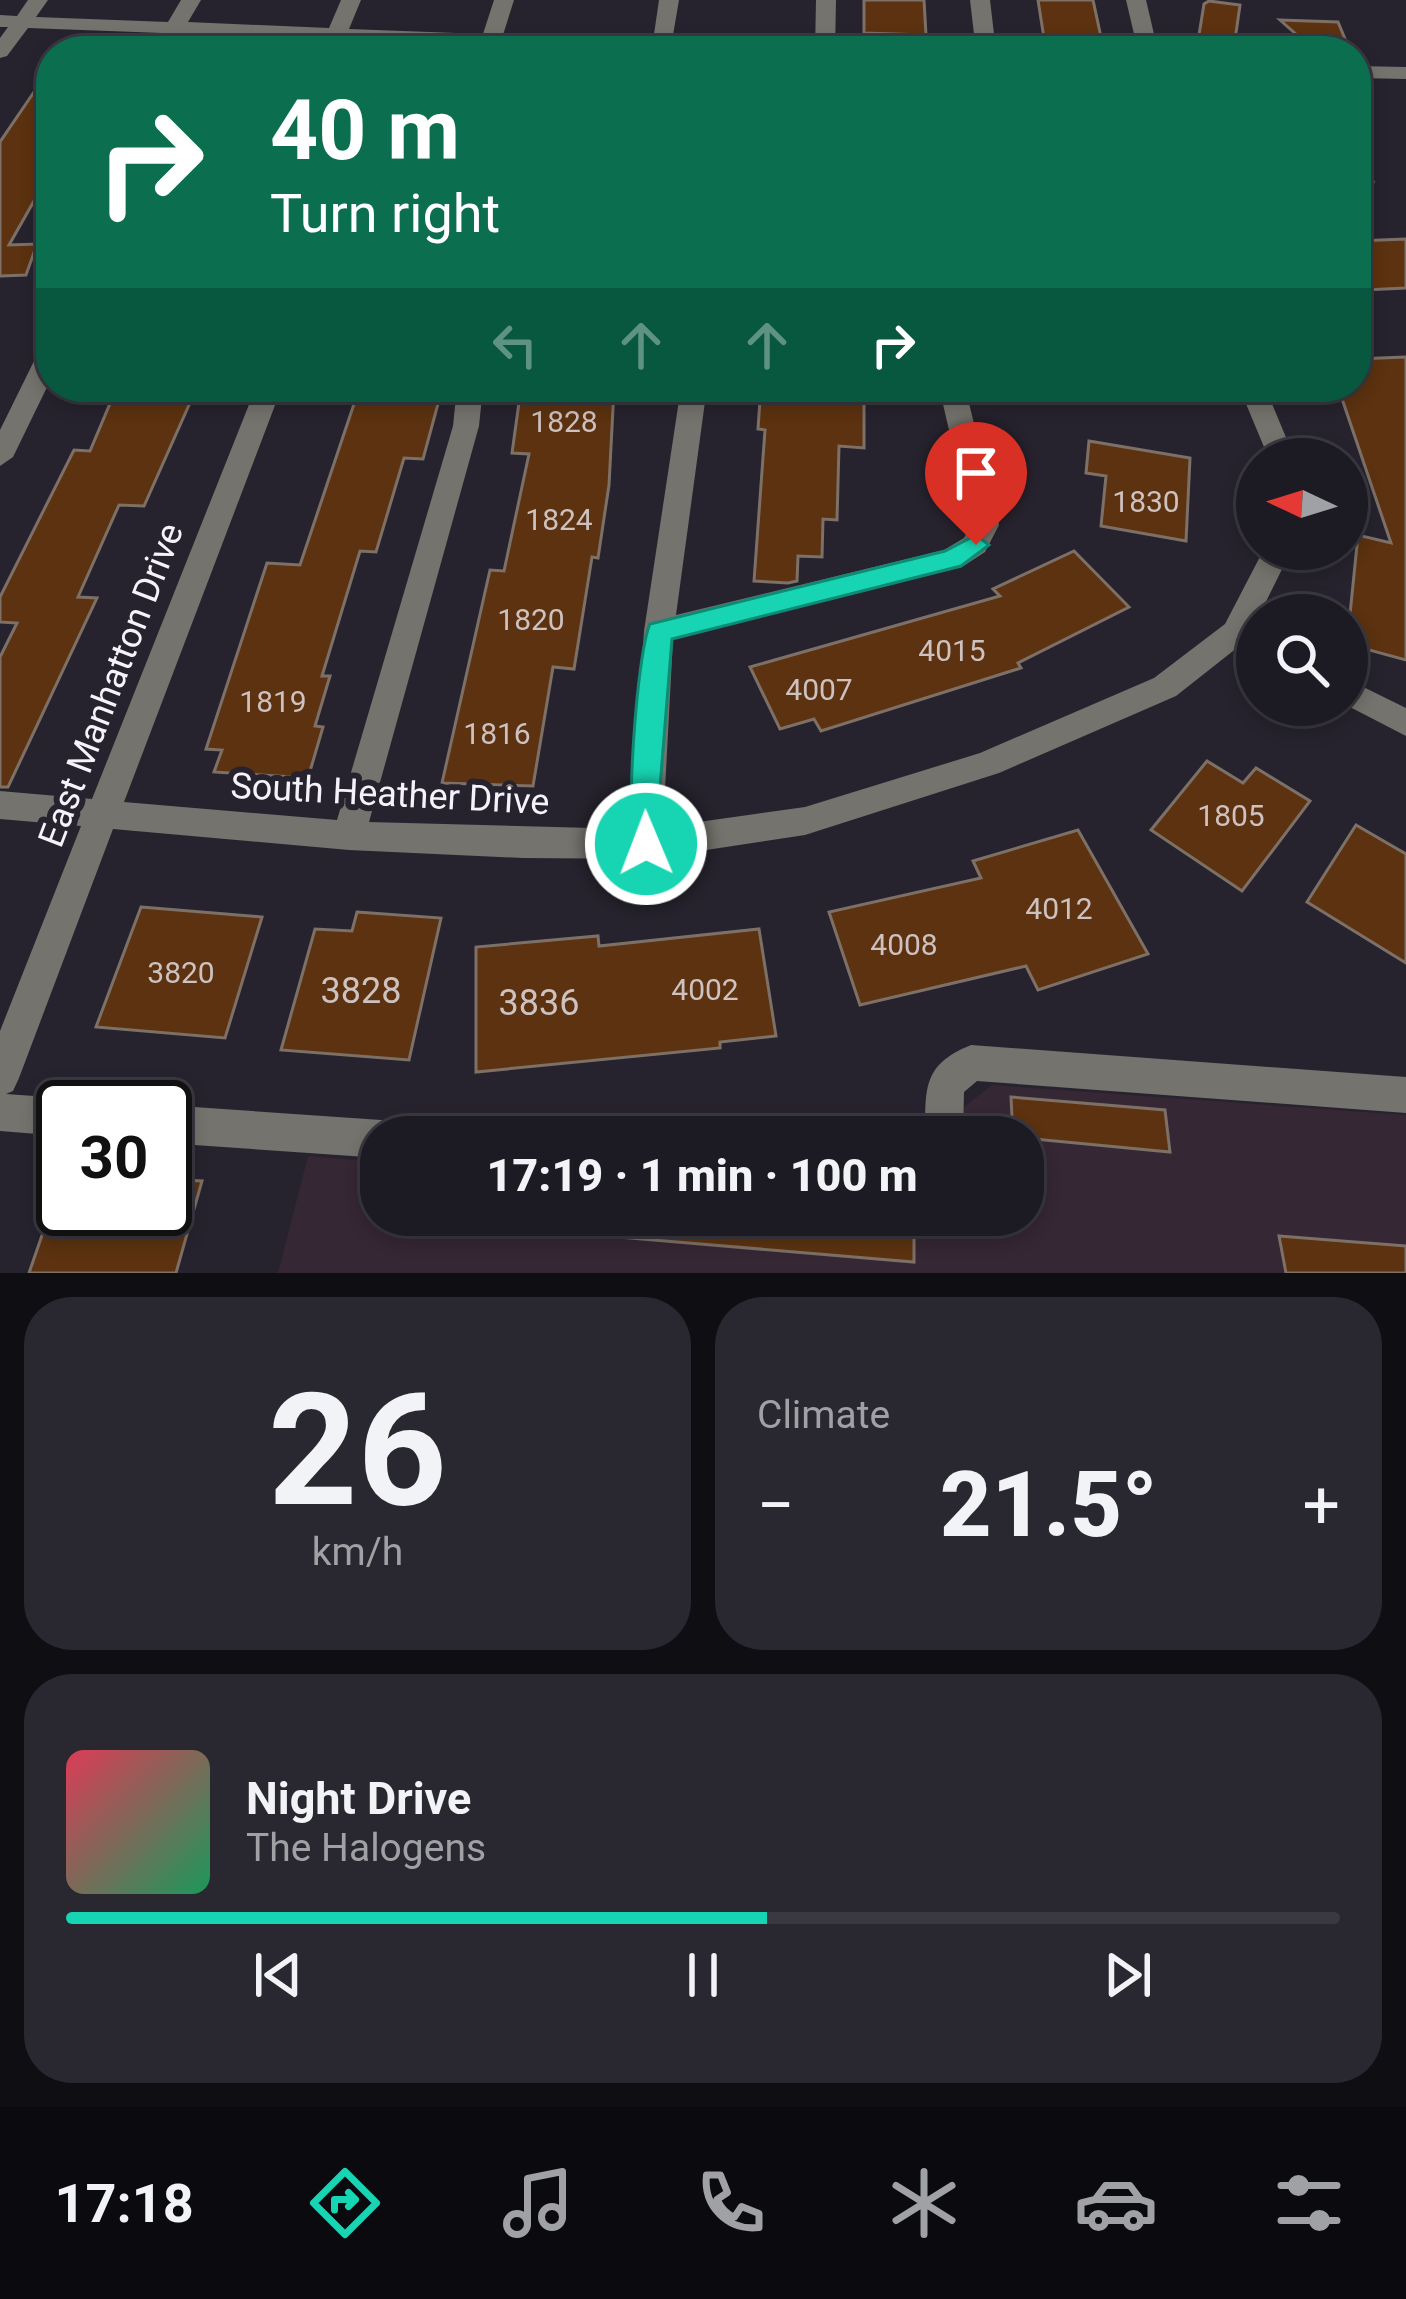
<!DOCTYPE html>
<html lang="en">
<head>
<meta charset="utf-8">
<style>
  :root { --surface:#1c1a22; --page:#29272f; --text:#f1f3f6; --muted:#a0a1a5; --line:#3a3840; --accent:#17d5b2 }
  body { margin:0; font-family:Roboto,sans-serif; background:var(--page); color:var(--text); height:100vh; display:flex; flex-direction:column; font-size:45px; white-space:nowrap }
  * { box-sizing:border-box; margin:0 }
  p { font-size:39px; color:var(--muted) }
  .icon { flex:none; width:66px; height:66px; fill:none; stroke:currentColor; stroke-width:2; stroke-linecap:round; stroke-linejoin:round }
  .map { position:relative; height:1273px; overflow:hidden }
  .panel { display:flex; flex-direction:column; gap:24px; padding:24px; background:#0f0e13; flex:1 }
  .panel>* { flex:none }
  .top-card { position:absolute; left:36px; top:36px; width:1335px; height:366px; border-radius:48px; box-shadow:0 6px 18px #0003,0 0 0 3px var(--line); background:#0b6e4f; color:#fff; overflow:hidden }
  .needle { width:78px; rotate:274deg }
  .fabs { position:absolute; left:1236px; top:438px; display:grid; gap:24px }
  .fabs a { display:grid; place-items:center; width:132px; height:132px; border-radius:50%; background:var(--surface); box-shadow:0 6px 18px #0003,0 0 0 3px var(--line); font-size:60px }
  .speed { position:absolute; left:36px; top:1080px; display:flex; gap:24px; font-size:60px; font-weight:700; text-align:center }
  .speed>* { display:grid; place-content:center; width:156px; height:156px; border-radius:50%; background:var(--surface); box-shadow:0 6px 18px #0003,0 0 0 3px var(--line); line-height:1 }
  .speed .limit { border:6px solid #111; border-radius:18px; background:#fff; color:#111 }
  .pin { position:absolute; display:grid; place-items:center; width:102px; height:102px; color:#fff; margin:-123px -51px; border-radius:50% 50% 50% 0; rotate:-45deg; box-shadow:0 0 12px #0007 }
  .pin .icon { rotate:45deg }
  .me { position:absolute; width:132px; margin:-66px; rotate:359deg; stroke-linejoin:round; filter:drop-shadow(0 0 9px #0008) }
  .turn { display:flex; align-items:center; gap:42px; height:252px; padding:0 36px; font-size:54px }
  .turn .icon { width:156px; height:156px; stroke-width:2.5 }
  .turn b { display:block; font-size:84px; line-height:102px }
  .lanes { display:flex; align-items:center; height:114px; padding:0 36px; background:#0003; justify-content:center; gap:60px; direction:ltr }
  .lanes .off { opacity:.35 }
  .big { font-size:90px; font-weight:800; line-height:1.1 }
  .panel .card { flex:1; display:flex; flex-direction:column; justify-content:center; gap:18px; min-width:0; padding:0 42px; border-radius:48px; background:var(--page) }
  .panel .dial { align-items:center; gap:0 }
  .dial b { font-size:156px; line-height:1 }
  .song { display:flex; align-items:center; gap:36px }
  .cover { width:144px; height:144px; border-radius:18px; background:linear-gradient(135deg,hsl(350 70% 55%),hsl(150 70% 35%)) }
  .played { height:12px; border-radius:6px; background:linear-gradient(90deg,var(--accent) 55%,var(--line) 55%) }
  .keys { display:flex; justify-content:space-around; direction:ltr }
  .heat { display:flex; justify-content:space-between; align-items:center; font-size:66px; direction:ltr }
  .panel .tiles { flex:1; display:grid; gap:24px; grid-template-columns:1fr 1fr }
  .card:last-child { grid-column:span 2 }
  .trip { position:absolute; left:360px; top:1116px; width:684px; height:120px; border-radius:48px; background:var(--surface); box-shadow:0 6px 18px #0003,0 0 0 3px var(--line); font-weight:800; line-height:120px; text-align:center }
  .dock { display:flex; height:192px; justify-content:space-around; align-items:center; background:#0b0a0e; color:var(--muted) }
  .dock .icon { width:84px; height:84px }
  .dock .current { color:var(--accent) }
  .dock b { font-size:54px; color:var(--text) }
  .map>svg:first-child { display:block }
  .commercial { fill:#352734 }
  .building { fill:#5c3210; stroke:#7d7067; stroke-width:3 }
  .lines { fill:none; stroke-linecap:round; stroke-linejoin:round }
  .minor { fill:#74736d; fill-rule:evenodd }
  .route { fill:#17d5b2; stroke:#0f8a74; stroke-width:3 }
  .labels { text-anchor:middle; dominant-baseline:central; stroke-width:12; stroke-linejoin:round; paint-order:stroke }
  .number-label { font-size:30px; fill:#cec2c0 }
  .street-label { font-size:36px; fill:#f4f2fa; stroke:#26232e }
  .near-number-label { font-size:36px; fill:#cec2c0 }
</style>
</head>
<body>
<div class="map">
<svg width="1406" height="1273" viewBox="0 0 1406 1273">
  <rect width="100%" height="100%" fill="#26232e"/>
  <polygon class="commercial" points="992,1085 1406,1115 1406,1273 278,1273 308,1156 381,1162 381,1215 1023,1215 1023,1137 958,1137 959,1111"/>
  <g class="building">
    <polygon points="864,0 924,0 926,35 864,33"/>
    <polygon points="1038,0 1093,0 1104,51 1046,51"/>
    <polygon points="1209,1 1240,5 1235,40 1199,35 1204,4"/>
    <polygon points="1280,20 1338,22 1350,51 1315,51"/>
    <polygon points="51,67 51,171 9,245 37,244 26,275 0,276 0,142"/>
    <polygon points="1406,239 1406,288 1365,290 1356,273 1356,241"/>
    <polygon points="1406,357 1406,660 1347,644 1358,535 1391,543 1338,387 1356,387 1356,359"/>
    <polygon points="117,387 197,387 144,506 119,505 78,597 97,598 8,787 0,787 0,657 17,623 0,622 0,597 74,450 90,451"/>
    <polygon points="779,387 864,387 864,448 839,446 837,520 823,519 822,557 798,556 797,581 788,583 754,581 765,430 758,429 760,400 778,401"/>
    <polygon points="521,388 614,389 609,485 598,558 592,557 574,669 553,667 533,786 442,783 490,570 504,571 529,454 512,453"/>
    <polygon points="359,389 441,393 423,459 404,458 376,552 360,551 322,676 330,676 315,726 323,727 308,778 214,772 222,750 206,749 267,563 300,565"/>
    <polygon points="1089,441 1190,458 1186,541 1101,526 1106,476 1086,473"/>
    <polygon points="1074,551 1129,607 1018,663 1021,668 821,731 814,719 780,729 750,667 1000,596 993,589"/>
    <polygon points="1207,761 1243,783 1256,768 1310,801 1242,891 1151,830"/>
    <polygon points="1356,825 1406,854 1406,963 1307,902"/>
    <polygon points="1078,830 1148,954 1038,990 1026,966 860,1005 829,912 981,878 973,861"/>
    <polygon points="141,907 262,917 225,1038 96,1027"/>
    <polygon points="357,912 441,918 409,1060 281,1050 315,929 352,931"/>
    <polygon points="759,929 776,1036 720,1042 720,1048 476,1072 476,947 598,936 599,946"/>
    <polygon points="1011,1097 1165,1110 1170,1152 1013,1137"/>
    <polygon points="165,1179 202,1181 176,1273 29,1273 49,1215 74,1216 77,1209 165,1209"/>
    <polygon points="618,1215 827,1215 914,1222 914,1262 617,1237"/>
    <polygon points="1279,1236 1406,1246 1406,1273 1286,1273"/>
  </g>
  <g class="lines">
    <g class="minor">
      <polygon points="28,0 48,0 36,17 168,22 181,0 201,0 188,22 329,28 341,0 361,0 349,29 483,34 494,0 514,0 503,35 653,41 659,0 679,0 672,41 766,45 776,51 499,47 498,51 478,51 480,46 344,40 339,51 321,51 324,40 181,34 171,51 151,51 162,33 28,28 7,56 0,58 0,38 8,27 0,27 0,15 17,16"/>
      <polygon points="816,0 836,0 835,51 815,51"/>
      <polygon points="970,0 990,0 996,51 976,51"/>
      <polygon points="1126,0 1146,0 1158,51 1138,51"/>
      <polygon points="1356,66 1406,67 1406,79 1356,78"/>
      <polygon points="1356,174 1372,177 1375,182 1372,187 1356,188"/>
      <polygon points="51,345 51,379 13,457 0,466 0,430 38,353"/>
      <polygon points="256,387 282,387 124,802 337,820 453,426 457,387 483,387 479,426 369,822 630,829 644,631 681,387 707,387 676,615 944,550 964,538 971,525 939,387 965,387 999,525 985,552 962,567 673,639 663,827 805,807 980,753 1154,678 1225,624 1264,549 1292,549 1247,640 1176,696 999,773 805,835 647,859 523,858 349,850 113,829 19,1078 13,1091 6,1094 63,1098 78,1107 63,1107 63,1136 0,1131 0,1031 81,826 0,819 0,791 92,799"/>
      <polygon points="1239,387 1265,387 1295,459 1269,459"/>
      <polygon points="1347,679 1406,708 1406,736 1346,705"/>
      <path d="M971,1045L1406,1077V1113L977,1081L964,1092L963,1137H925C926,1090 921,1065 971,1045Z"/>
      <polygon points="165,1105 381,1120 395,1125 399,1137 381,1137 381,1158 165,1143 165,1107 160,1107"/>
    </g>
  </g>
  <path class="route" d="M976,535L989,545L961,566L672,639L660,787L662,844L657,854L646,858L636,854C624,829 637,651 650,624L945,551Z"/>
  <g class="labels">
    <g class="number-label">
      <text x="564" y="421">1828</text>
      <text x="1146" y="501">1830</text>
      <text x="559" y="519">1824</text>
      <text x="531" y="619">1820</text>
      <text x="952" y="650">4015</text>
      <text x="819" y="689">4007</text>
      <text x="273" y="701">1819</text>
      <text x="497" y="733">1816</text>
      <text x="1231" y="815">1805</text>
      <text x="1059" y="908">4012</text>
      <text x="904" y="944">4008</text>
      <text x="181" y="972">3820</text>
      <text x="705" y="989">4002</text>
    </g>
    <g class="street-label">
      <text transform="translate(111 685) rotate(-69)">East Manhatton Drive</text>
      <text transform="translate(390 794) rotate(3)">South Heather Drive</text>
    </g>
    <g class="near-number-label">
      <text x="361" y="991">3828</text>
      <text x="539" y="1003">3836</text>
    </g>
  </g>
</svg>
<div class="fabs">
<a><svg class="needle" viewBox="-14 -14 28 28"><path d="M0-13l5 13h-10z" fill="#e53935"/><path d="M0 13l5-13h-10z" fill="#a0a1a5"/></svg></a>
<a><svg class="icon" aria-label="search" viewBox="0 0 24 24"><circle cx="10" cy="10" r="6"/><path d="M15 15l6 6"/></svg></a>
</div>
<div class="speed"><div class="limit">30</div></div>
<div class="pin" style="left:976px;top:545px;background:#d93025"><svg class="icon" aria-label="arrive" viewBox="0 0 24 24"><path d="M6 21V4h12l-3 4 3 4H6"/></svg></div>
<svg class="me" style="left:646px;top:844px" viewBox="-20 -20 40 40"><circle r="17" fill="#17d5b2" stroke="#fff" stroke-width="3"/><path d="M0-11L8 9 0 5-8 9z" fill="#fff"/></svg>
<div class="trip">17:19 · 1 min · 100 m</div>
<div class="top-card">
<div class="turn"><svg class="icon" aria-label="right" viewBox="0 0 24 24"><path d="M7 20v-9h11M14 6l5 5-5 5"/></svg><div><b>40 m</b>Turn right</div></div>
<div class="lanes"><svg class="icon off" aria-label="left" viewBox="0 0 24 24"><path d="M17 20v-9H6M10 6l-5 5 5 5"/></svg><svg class="icon off" aria-label="ahead" viewBox="0 0 24 24"><path d="M12 20V5M6 11l6-6 6 6"/></svg><svg class="icon off" aria-label="ahead" viewBox="0 0 24 24"><path d="M12 20V5M6 11l6-6 6 6"/></svg><svg class="icon" aria-label="right" viewBox="0 0 24 24"><path d="M7 20v-9h11M14 6l5 5-5 5"/></svg></div>
</div>
</div>
<section class="panel">
<div class="tiles">
<div class="card dial"><b>26</b><p>km/h</p></div>
<div class="card"><p>Climate</p>
<div class="heat"><a>−</a><b class="big">21.5°</b><a>+</a></div>
</div>
<div class="card">
<div class="song"><i class="cover"></i><div><b>Night Drive</b><p>The Halogens</p></div></div>
<div class="played"></div>
<div class="keys"><svg class="icon" aria-label="previous" viewBox="0 0 24 24"><path d="M18 5L8 12l10 7zM5 5v14"/></svg><svg class="icon" aria-label="pause" viewBox="0 0 24 24"><path d="M8 5v14M16 5v14"/></svg><svg class="icon" aria-label="next" viewBox="0 0 24 24"><path d="M6 5l10 7-10 7zM19 5v14"/></svg></div>
</div>
</div>
</section>
<nav class="dock">
<b>17:18</b>
<svg class="icon current" aria-label="directions" viewBox="0 0 24 24"><path d="M12 3l9 9-9 9-9-9zM9 14v-3h6M13 9l2 2-2 2"/></svg>
<svg class="icon" aria-label="music" viewBox="0 0 24 24"><path d="M9 18V5l10-2v13"/><circle cx="6" cy="18" r="3"/><circle cx="16" cy="16" r="3"/></svg>
<svg class="icon" aria-label="phone" viewBox="0 0 24 24"><path d="M5 4h4l2 5-3 2q2 4 5 5l2-3 5 2v4C11 20 4 13 5 4z"/></svg>
<svg class="icon" aria-label="climate" viewBox="0 0 24 24"><path d="M12 3v18M4 7l16 10M4 17L20 7"/></svg>
<svg class="icon" aria-label="car" viewBox="0 0 24 24"><path d="M5 17H2v-5l4-1 3-4h7l3 4 3 1v5h-3M9 17h6M6 11h13"/><circle cx="7" cy="17" r="2"/><circle cx="17" cy="17" r="2"/></svg>
<svg class="icon" aria-label="filters" viewBox="0 0 24 24"><path d="M4 7h16M4 17h16"/><circle cx="9" cy="7" r="2"/><circle cx="15" cy="17" r="2"/></svg>
</nav>
</body>
</html>
